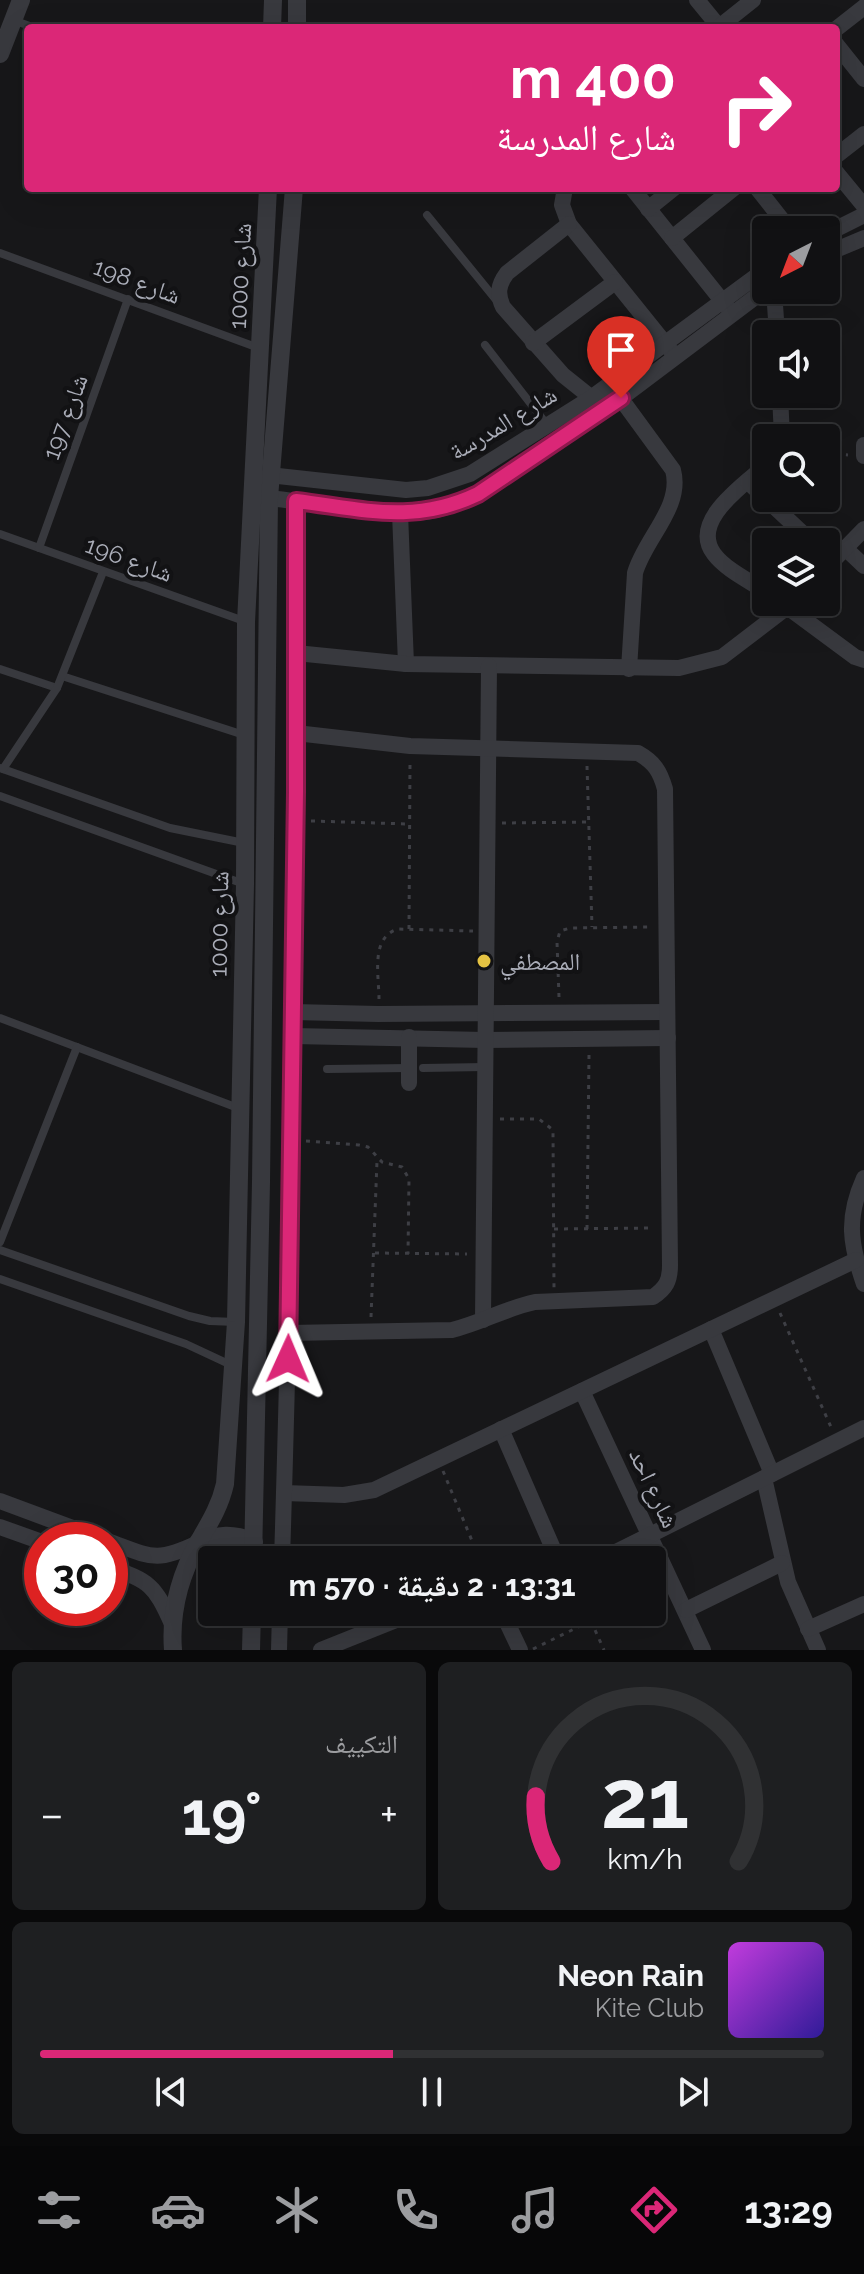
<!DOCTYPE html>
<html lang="ar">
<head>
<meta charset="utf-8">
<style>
  :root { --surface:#111113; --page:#1e1f21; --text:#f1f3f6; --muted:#9c9da0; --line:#303133; --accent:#db2777 }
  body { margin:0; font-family:Raleway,"Noto Naskh Arabic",sans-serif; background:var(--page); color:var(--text); direction:rtl; height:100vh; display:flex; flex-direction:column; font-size:30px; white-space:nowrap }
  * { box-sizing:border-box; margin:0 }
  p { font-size:26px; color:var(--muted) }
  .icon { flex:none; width:44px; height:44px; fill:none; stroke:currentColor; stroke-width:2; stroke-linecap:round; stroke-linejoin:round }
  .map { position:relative; height:1650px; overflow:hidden; direction:ltr }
  .details { display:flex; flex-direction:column; gap:12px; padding:12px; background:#09090a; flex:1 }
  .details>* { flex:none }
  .guide { position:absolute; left:24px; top:24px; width:816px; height:168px; border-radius:8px; box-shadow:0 8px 32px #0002,0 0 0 2px var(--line); direction:rtl; background:#db2777; color:#fff; overflow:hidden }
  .needle { width:52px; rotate:222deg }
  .buttons { position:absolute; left:752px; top:216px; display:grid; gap:16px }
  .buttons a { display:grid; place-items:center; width:88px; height:88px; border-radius:8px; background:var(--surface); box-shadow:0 8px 32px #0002,0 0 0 2px var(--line); font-size:40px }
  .speed { position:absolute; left:24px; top:1522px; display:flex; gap:16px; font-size:40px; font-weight:700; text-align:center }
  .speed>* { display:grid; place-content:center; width:104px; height:104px; border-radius:50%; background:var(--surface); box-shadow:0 8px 32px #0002,0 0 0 2px var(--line); line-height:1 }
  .speed .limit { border:12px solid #d22; background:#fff; color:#111 }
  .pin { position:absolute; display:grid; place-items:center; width:68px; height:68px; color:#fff; margin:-82px -34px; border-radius:50% 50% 50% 0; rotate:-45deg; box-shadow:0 0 8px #0007 }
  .pin .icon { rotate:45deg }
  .me { position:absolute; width:88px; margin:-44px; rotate:1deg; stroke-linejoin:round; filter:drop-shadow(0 0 6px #0008) }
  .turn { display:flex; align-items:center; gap:28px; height:168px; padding:0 32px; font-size:36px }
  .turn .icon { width:104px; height:104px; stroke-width:2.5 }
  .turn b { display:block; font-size:56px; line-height:68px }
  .big { font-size:60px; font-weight:700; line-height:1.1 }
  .details .tile { flex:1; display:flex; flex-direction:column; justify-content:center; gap:12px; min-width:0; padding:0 28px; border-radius:12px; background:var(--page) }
  .details .dial { align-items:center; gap:0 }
  .dial svg { height:208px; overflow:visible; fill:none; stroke:var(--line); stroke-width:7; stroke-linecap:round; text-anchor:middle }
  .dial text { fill:var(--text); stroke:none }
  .song { display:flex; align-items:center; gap:24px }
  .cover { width:96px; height:96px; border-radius:12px; background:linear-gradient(135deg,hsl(290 70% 55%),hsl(250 70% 35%)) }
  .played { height:8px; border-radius:4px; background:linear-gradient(90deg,var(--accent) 45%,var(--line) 45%) }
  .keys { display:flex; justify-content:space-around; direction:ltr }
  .heat { display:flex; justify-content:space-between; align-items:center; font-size:44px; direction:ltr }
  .details .tiles { flex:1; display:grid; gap:12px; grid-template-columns:1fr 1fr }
  .tile:last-child { grid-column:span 2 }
  .trip { position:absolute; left:198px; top:1546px; width:468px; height:80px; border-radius:8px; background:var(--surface); box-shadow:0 8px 32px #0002,0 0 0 2px var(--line); font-weight:700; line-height:80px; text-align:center; direction:rtl }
  .tab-bar { display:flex; height:128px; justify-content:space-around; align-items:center; background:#070708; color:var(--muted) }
  .tab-bar .icon { width:56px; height:56px }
  .tab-bar .selected { color:var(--accent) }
  .tab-bar b { font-size:36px; color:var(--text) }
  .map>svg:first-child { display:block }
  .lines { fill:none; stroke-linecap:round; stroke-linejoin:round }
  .path { stroke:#3e3f45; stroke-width:3; stroke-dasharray:4 6; stroke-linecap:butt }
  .service { stroke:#38393e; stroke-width:8 }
  .minor { stroke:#38393e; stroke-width:16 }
  .tertiary { stroke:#38393e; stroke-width:18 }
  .route-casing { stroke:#8e194d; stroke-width:20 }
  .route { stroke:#db2777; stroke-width:14 }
  .poi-dot { fill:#e5c343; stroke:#121214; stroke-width:3 }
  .labels { text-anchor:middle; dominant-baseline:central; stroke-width:8; stroke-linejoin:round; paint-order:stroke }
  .street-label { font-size:24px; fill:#aaadb8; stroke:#121214 }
  .poi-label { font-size:24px; fill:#aaadb8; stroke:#121214; text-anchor:start }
</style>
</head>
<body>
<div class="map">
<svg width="864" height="1650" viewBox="0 0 864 1650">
  <rect width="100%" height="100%" fill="#171719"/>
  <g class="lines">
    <g class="path">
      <polyline points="826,453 848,455"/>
      <polyline points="826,467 838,454"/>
      <polyline points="587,766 592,927"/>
      <polyline points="311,821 408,824"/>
      <polyline points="502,823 589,822"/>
      <polyline points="409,929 410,762"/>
      <polyline points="559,997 557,942 560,931 570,928 653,927"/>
      <path d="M379,999C379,976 370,937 398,929L473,931"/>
      <polyline points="500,1119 539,1119 553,1130 554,1289"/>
      <polyline points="306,1141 359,1145 368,1147 382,1162 402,1167 409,1179 408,1254"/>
      <polyline points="554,1229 654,1228"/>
      <polyline points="587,1229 589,1055"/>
      <polyline points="375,1253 467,1254"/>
      <polyline points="780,1313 831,1427"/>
      <polyline points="371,1317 377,1161"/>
      <polyline points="443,1471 480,1560"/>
      <polyline points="591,1621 604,1650"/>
      <polyline points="533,1649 609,1612"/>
    </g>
    <g class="service">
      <polyline points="13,20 35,28"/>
      <polyline points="427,215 497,301"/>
      <polyline points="0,253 259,348"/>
      <polyline points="485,345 548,426"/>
      <polyline points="0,534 244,621"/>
      <polyline points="39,548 128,299"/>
      <polyline points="0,669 57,688"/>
      <polyline points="62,676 244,735"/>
      <polyline points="0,768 170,828 244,843"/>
      <polyline points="3,769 57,688 103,572"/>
      <polyline points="0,796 244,884"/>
      <polyline points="0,1018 238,1108"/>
      <polyline points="423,1068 485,1067"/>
      <polyline points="327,1069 409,1068"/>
      <polyline points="0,1242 77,1047"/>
      <polyline points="0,1250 189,1316 210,1321 236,1322"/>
      <polyline points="0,1279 186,1344 231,1365"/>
    </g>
    <g class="minor">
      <polyline points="697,0 720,28"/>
      <polyline points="719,27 753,0"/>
      <polyline points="836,29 864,7"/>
      <polyline points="836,44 864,79"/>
      <polyline points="836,156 864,134"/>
      <polyline points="836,172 864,206"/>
      <polyline points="565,188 562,205 569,224 672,352"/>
      <polyline points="632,188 727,307"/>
      <polyline points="757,188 790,230"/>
      <polyline points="648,209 674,188"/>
      <path d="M569,224L507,273C498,285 497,294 503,307L563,375L598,403"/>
      <polyline points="826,234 864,215"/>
      <polyline points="672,238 734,188"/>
      <polyline points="826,254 864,238"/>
      <polyline points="774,290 777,334"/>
      <polyline points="533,343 615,282"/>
      <path d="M616,392L673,470C683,507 645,538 635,573L629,669"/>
      <polyline points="780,394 782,438"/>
      <polyline points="864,456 864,445"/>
      <path d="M766,465C744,485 689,521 714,554C726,570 750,581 766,592"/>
      <polyline points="269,475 406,490 428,488 470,474 591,398 766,269"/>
      <polyline points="748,482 812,542"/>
      <path d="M269,498C317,503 378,517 425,512C444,510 461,502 478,494L621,398L766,289"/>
      <polyline points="400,513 406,664"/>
      <polyline points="845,548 864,566"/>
      <polyline points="826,568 864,529"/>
      <polyline points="782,603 855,657 864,660"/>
      <polyline points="296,653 406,664 679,668 722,657 794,602"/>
      <polyline points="293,1012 378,1014 667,1012"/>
      <polyline points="293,1036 485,1040 668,1038"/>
      <polyline points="409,1037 409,1083"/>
      <path d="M864,1178C846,1218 850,1244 864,1284"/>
      <polyline points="483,1320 489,666"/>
      <polyline points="711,1329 772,1474"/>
      <path d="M289,1333L452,1330C481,1323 506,1308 535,1302L653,1297C666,1288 670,1281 670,1265L665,789C660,771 654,762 638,753L410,746L296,733"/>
      <polyline points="582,1391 703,1650"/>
      <polyline points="501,1429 558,1560"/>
      <polyline points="764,1478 788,1582 818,1650"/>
      <polyline points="284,1493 344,1495 374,1490 856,1260"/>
      <polyline points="0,1501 105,1540"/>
      <polyline points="0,1527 42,1542"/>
      <path d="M110,1542C151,1557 156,1563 198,1543"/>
      <path d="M282,1560C293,1207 297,854 296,501"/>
      <polyline points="600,1560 864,1428"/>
      <path d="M110,1567C150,1582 154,1584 172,1624"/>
      <polyline points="686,1610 782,1563"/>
      <polyline points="502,1612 520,1650"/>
      <polyline points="808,1629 864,1604"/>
      <polyline points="279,1650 280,1612"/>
      <polyline points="321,1650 416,1612"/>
    </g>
    <g class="tertiary">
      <polyline points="272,28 273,0"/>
      <polyline points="297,28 297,0"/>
      <polyline points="0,54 21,0"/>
      <path d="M198,1543C218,1534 233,1533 254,1542"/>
      <polyline points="253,1560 261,1182 269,498 294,188"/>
      <path d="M173,1650C170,1611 180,1575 199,1541C210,1522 220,1506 225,1484L236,1322L245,884L246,622L268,188"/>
      <polyline points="251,1650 252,1612"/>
    </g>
  </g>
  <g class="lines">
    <defs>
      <path id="route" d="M288,1359L296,792V501C363,509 413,525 478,494L621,398"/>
    </defs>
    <use href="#route" class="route-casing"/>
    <use href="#route" class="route"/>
  </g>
  <circle class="poi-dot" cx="484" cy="961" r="8"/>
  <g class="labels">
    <g class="street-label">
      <text transform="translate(240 276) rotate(-87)">شارع 1000</text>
      <text transform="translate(137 281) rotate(20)">شارع 198</text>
      <text transform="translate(65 417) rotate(-70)">شارع 197</text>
      <text transform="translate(503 423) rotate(-31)">شارع المدرسة</text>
      <text transform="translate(129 559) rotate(20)">شارع 196</text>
      <text transform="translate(219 924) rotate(-89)">شارع 1000</text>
      <text transform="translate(654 1488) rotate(65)">شارع احد</text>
    </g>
    <g class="poi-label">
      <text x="500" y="961">المصطفي</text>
    </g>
  </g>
</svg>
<div class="buttons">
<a><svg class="needle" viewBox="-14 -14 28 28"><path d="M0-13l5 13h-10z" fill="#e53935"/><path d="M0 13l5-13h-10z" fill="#9c9da0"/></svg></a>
<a><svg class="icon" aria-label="sound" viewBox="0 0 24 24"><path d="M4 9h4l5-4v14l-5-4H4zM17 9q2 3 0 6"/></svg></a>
<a><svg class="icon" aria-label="search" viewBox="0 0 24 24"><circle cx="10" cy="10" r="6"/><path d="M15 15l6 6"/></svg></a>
<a><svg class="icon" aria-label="layers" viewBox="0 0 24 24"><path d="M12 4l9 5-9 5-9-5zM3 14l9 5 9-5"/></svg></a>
</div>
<div class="speed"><div class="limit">30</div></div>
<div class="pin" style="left:621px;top:398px;background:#d93025"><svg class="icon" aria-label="arrive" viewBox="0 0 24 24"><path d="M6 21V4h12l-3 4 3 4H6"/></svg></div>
<svg class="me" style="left:288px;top:1359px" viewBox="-20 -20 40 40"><path d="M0-17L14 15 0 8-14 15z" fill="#db2777" stroke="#fff" stroke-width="4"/></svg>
<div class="trip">13:31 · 2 دقيقة · 570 m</div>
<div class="guide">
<div class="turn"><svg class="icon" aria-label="right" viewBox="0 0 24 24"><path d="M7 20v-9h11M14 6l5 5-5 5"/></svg><div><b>400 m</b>شارع المدرسة</div></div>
</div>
</div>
<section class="details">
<div class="tiles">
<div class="tile dial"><svg viewBox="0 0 100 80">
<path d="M14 69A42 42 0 1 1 86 69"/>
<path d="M14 69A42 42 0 0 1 8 44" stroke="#db2777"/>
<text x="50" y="56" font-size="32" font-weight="700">21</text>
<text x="50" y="72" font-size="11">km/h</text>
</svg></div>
<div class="tile"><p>التكييف</p>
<div class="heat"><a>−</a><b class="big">19°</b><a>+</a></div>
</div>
<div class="tile">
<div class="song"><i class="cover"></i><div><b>Neon Rain</b><p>Kite Club</p></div></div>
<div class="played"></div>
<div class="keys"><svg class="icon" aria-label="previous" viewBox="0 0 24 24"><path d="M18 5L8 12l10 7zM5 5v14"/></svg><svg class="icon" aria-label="pause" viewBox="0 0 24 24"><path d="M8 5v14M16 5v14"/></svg><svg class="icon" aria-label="next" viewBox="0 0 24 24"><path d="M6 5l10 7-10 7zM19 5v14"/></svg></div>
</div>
</div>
</section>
<nav class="tab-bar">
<b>13:29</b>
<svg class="icon selected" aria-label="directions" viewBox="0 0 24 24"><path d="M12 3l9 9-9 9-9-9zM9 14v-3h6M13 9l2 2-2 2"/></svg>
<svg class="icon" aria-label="music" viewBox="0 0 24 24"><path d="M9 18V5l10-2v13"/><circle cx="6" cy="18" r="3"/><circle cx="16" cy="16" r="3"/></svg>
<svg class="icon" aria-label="phone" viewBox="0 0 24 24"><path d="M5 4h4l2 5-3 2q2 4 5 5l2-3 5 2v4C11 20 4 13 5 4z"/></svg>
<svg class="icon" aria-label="climate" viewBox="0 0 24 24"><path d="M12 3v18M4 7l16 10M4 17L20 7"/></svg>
<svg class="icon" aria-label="car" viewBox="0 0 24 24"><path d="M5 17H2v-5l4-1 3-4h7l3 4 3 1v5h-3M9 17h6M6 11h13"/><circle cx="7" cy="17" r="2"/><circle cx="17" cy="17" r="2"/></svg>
<svg class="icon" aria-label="filters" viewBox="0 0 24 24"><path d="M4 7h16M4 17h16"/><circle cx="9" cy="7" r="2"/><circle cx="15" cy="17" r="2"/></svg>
</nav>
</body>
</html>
